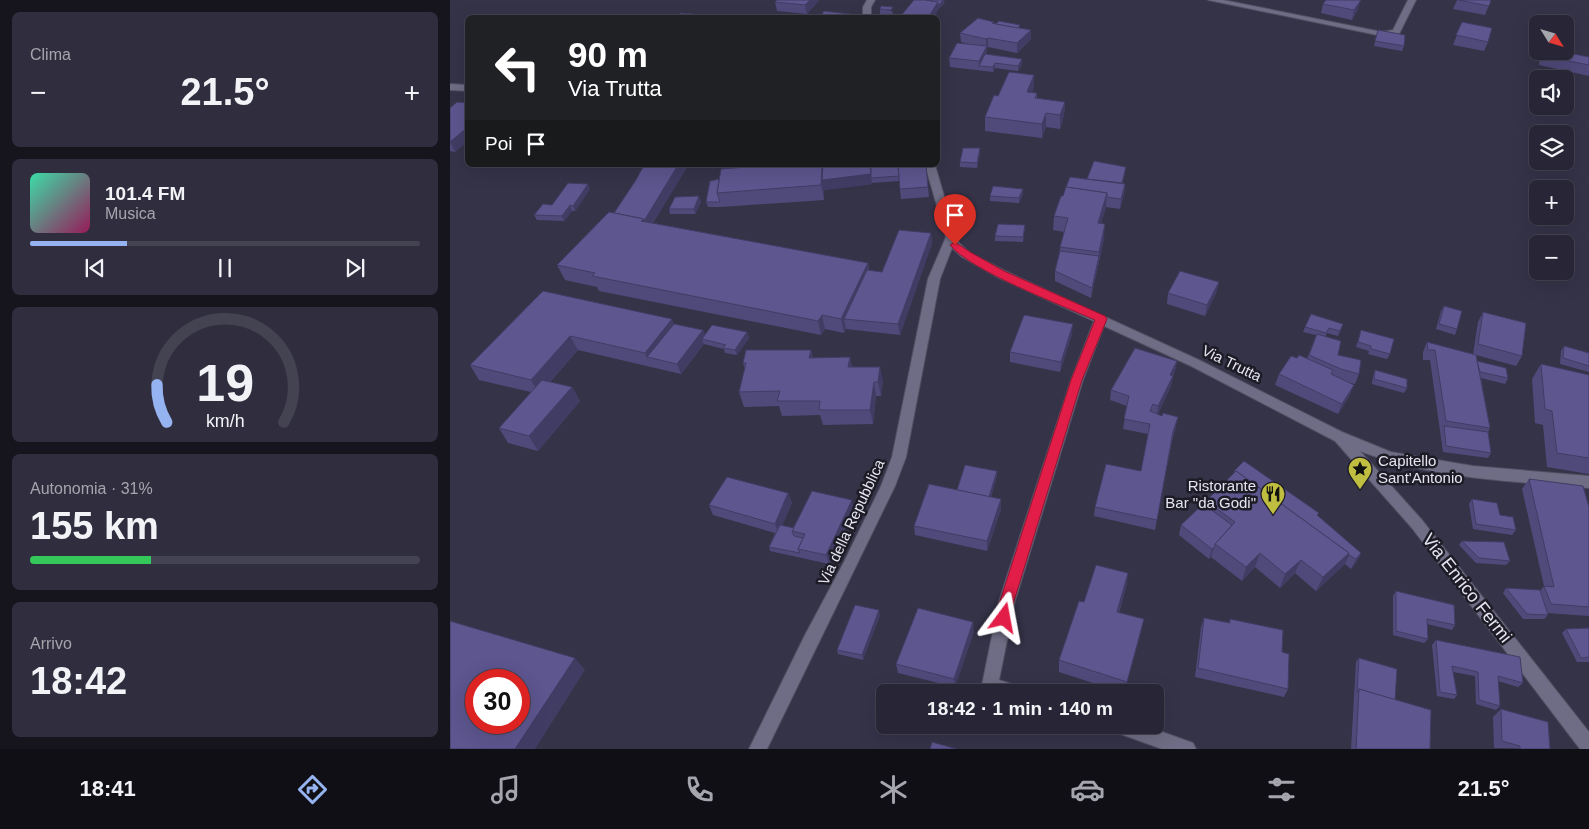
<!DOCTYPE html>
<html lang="it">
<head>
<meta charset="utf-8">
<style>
  :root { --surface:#282636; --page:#302e3e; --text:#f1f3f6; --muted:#a5a5ad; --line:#444351; --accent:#95b2f1 }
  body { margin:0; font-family:Helvetica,sans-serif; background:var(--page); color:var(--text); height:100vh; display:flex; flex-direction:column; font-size:19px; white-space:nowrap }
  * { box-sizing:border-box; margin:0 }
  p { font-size:16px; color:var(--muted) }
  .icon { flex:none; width:28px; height:28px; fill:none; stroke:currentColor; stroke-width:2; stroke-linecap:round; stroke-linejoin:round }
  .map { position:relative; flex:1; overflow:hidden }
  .side { display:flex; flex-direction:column; gap:12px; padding:12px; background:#16151e; width:450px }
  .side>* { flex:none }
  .guide { position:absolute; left:15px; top:15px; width:475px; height:152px; border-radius:8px; box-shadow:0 5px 20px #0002,0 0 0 1px var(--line); background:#202124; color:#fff; overflow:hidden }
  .needle { width:32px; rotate:127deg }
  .fabs { position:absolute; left:1079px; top:15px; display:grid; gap:10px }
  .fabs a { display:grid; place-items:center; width:45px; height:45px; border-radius:8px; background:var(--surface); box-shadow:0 5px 20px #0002,0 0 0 1px var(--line); font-size:25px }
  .speed { position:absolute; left:15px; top:669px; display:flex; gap:10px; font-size:25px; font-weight:700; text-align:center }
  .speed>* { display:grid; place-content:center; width:65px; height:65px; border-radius:50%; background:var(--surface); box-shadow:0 5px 20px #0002,0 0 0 1px var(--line); line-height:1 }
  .speed .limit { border:8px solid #d22; background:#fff; color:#111 }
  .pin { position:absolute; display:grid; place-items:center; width:42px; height:42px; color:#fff; margin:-51px -21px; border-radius:50% 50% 50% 0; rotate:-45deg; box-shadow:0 0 5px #0007 }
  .pin .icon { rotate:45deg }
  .me { position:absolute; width:55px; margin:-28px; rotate:13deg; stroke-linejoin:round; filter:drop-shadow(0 0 4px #0008) }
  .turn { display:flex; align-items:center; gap:18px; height:105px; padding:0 20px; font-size:22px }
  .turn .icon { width:65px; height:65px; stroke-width:2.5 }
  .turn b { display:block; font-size:35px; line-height:42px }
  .then { display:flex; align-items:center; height:48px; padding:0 20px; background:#0003; gap:10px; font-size:19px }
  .big { font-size:38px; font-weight:700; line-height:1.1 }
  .side .widget { flex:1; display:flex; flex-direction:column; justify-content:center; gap:8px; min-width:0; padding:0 18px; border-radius:8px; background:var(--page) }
  .side .dial { align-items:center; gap:0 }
  .dial svg { height:130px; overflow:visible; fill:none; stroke:var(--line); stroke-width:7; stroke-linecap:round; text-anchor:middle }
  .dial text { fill:var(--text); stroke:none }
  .song { display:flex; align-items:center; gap:15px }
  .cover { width:60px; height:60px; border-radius:8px; background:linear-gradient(135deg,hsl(160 70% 55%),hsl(330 70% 35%)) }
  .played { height:5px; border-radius:2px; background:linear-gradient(90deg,var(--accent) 25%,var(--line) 25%) }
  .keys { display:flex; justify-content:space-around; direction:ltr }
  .heat { display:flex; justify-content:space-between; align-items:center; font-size:28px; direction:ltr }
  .charge { height:8px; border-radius:4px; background:linear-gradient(90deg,#34c759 31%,var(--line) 0) }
  .trip { position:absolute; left:426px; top:684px; width:288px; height:50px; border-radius:8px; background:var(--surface); box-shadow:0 5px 20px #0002,0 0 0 1px var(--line); font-weight:700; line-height:50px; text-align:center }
  .tab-bar { display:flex; height:80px; justify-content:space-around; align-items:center; background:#100f16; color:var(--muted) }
  .tab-bar .icon { width:35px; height:35px }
  .tab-bar .on { color:var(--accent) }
  .tab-bar b { font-size:22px; color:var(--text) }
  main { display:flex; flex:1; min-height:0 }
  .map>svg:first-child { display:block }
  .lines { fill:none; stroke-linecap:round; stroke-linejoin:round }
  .minor-casing { stroke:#514f61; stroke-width:2 }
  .minor { fill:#6f6d85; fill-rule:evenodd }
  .wall { fill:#504a7b }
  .shaded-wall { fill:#413c64 }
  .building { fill:#5d568f; stroke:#413c64; fill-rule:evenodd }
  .route { fill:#e11d48; stroke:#92132f }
  .labels { text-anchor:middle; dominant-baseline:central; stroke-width:5; stroke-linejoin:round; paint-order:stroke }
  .street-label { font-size:15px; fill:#e5e5f2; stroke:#1d1c26 }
  .poi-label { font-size:15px; fill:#e5e5f2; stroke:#1d1c26; text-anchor:start }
  .near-street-label { font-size:18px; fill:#e5e5f2; stroke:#1d1c26 }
</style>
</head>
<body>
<main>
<section class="side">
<div class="widget"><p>Clima</p>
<div class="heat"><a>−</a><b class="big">21.5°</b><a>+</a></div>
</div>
<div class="widget">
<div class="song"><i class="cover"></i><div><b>101.4 FM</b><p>Musica</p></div></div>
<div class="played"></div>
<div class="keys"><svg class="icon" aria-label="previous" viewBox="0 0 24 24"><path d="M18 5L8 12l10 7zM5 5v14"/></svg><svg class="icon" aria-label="pause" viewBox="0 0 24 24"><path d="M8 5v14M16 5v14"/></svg><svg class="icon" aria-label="next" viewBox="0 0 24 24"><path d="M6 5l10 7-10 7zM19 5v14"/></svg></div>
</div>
<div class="widget dial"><svg viewBox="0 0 100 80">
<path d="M14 69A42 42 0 1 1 86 69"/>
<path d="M14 69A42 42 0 0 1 8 46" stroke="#95b2f1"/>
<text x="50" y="56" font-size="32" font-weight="700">19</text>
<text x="50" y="72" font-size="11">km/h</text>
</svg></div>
<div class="widget"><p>Autonomia · 31%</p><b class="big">155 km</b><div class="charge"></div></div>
<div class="widget"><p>Arrivo</p><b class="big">18:42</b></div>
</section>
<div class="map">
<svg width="1139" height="749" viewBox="0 0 1139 749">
  <rect width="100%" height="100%" fill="#353348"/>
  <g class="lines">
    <defs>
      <g id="minor">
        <polygon points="417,0 425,0 421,7 421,18 413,18 413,7"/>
        <polygon points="758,0 773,0 932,32 943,30 958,0 966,0 949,34 932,36"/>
        <polygon points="0,84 18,85 18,91 0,90"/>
        <path d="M475,165H485L506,237L509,243L520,253L555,271L749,360L892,432L941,452L1023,466L1139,476V488C1062,481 982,479 910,451L972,520L1139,732V749H1130L962,528L885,441L741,366L654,326L633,380L565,601L549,680L568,686L570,692H539L534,691L532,685L549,601L621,380L644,321L547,277L512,257L502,248L490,279L456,457L445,486L317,749H299L355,635L394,562L431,486L442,457L478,279L496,237Z"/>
        <polygon points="659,725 693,725 743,743 746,749 712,749 662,731"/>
      </g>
    </defs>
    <use href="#minor" class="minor-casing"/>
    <use href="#minor" class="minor"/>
  </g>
  <g class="wall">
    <polygon points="327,0 369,0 357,14 327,11 325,2"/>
    <polygon points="1007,0 1041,0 1035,15 1003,9"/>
    <polygon points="873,4 908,9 902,20 871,13"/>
    <polygon points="431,6 443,12 442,15 430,14 430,9"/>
    <polygon points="1012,22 1038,42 1034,51 1003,45"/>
    <polygon points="544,24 570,28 581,39 567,53 538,47 537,48 537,54 572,59 572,64 568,71 545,68 543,72 500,67 499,58 518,44 511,42 510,33"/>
    <polygon points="928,30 954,46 952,51 924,46"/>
    <polygon points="1093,51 1110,51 1139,57 1139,76 1089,65 1090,57"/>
    <polygon points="584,75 584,88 582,92 587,93 587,98 615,102 614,115 610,129 596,127 592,138 535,131 535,117 548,96"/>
    <polygon points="18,103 18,141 5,152 0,151 0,108"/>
    <polygon points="530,153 527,168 510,167 510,162"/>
    <polygon points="194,165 236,165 237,167 203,223 418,263 419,270 432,272 481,233 482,243 450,335 396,329 394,333 375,329 371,335 149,291 147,287 115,280 107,265 164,213 186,180"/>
    <polygon points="420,165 421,166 476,165 479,197 451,199 449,181 422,183 422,184 374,190 374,200 271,207 258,207 256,202 260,181"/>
    <polygon points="675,172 672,183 675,184 674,194 670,209 656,207 651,224 654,239 641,298 605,281 605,271 614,232 603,230 604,216 613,196 637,179"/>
    <polygon points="140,189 125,211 122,211 114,221 87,220 84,215 102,205"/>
    <polygon points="573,189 573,194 569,203 540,201 540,196"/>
    <polygon points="251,202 245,214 220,214 219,209"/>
    <polygon points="575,225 573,242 545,241 545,236"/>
    <polygon points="769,282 766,293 755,316 717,304 718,293"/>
    <polygon points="93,291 224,324 253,330 255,335 297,332 299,338 287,355 275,353 274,349 254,344 231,374 128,350 100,382 122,387 130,401 88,451 58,443 49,428 81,392 29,380 20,365"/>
    <polygon points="994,306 1007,329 1005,335 986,329 991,311"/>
    <polygon points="1033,312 1072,356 1066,366 1026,355 1027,361 1058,378 1055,384 1031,378 1040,428 1038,432 1041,453 1038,458 993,452 980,360 973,360 973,352 977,342 1023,354 1028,322"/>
    <polygon points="893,324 888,336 877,333 875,337 888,355 909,374 905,384 901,383 900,395 888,414 825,385 829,374 857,359 866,335 853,332 855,327"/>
    <polygon points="911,330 940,354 937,359 918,354 919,351 906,347"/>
    <polygon points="622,334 610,372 560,362 560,352"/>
    <polygon points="1114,346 1139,353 1139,372 1110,364 1111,351"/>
    <polygon points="361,350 363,358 400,357 402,367 433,381 431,396 426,396 423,424 373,425 370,415 332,416 329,406 294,407 289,392 295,369 293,363"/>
    <polygon points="727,361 725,371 723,376 721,386 708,414 726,427 722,441 705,530 644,516 645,507 691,471 698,434 673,429 677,406 660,400 661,390"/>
    <polygon points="1091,364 1139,375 1139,474 1097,467 1093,425 1085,423 1082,379"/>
    <polygon points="925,370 957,388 954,393 922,384 923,376"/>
    <polygon points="547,471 547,476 541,497 551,499 551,509 537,551 465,535 464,526 507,490"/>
    <polygon points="784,471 868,516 911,553 906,562 901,569 895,564 866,591 845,573 830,588 805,567 792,581 761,557 759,559 729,535 731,525 755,505 756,501 783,475"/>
    <polygon points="1079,479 1139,507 1139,616 1097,613 1098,615 1094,619 1073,619 1053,593 1056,588 1090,591 1094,586 1072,489"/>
    <polygon points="338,493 342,503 332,525 344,528 404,509 379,564 320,551 319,547 325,533 263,515 259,505"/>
    <polygon points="1022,499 1050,515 1066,530 1062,535 1023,529 1019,504"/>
    <polygon points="1012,541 1060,561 1056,565 1026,563 1009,545"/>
    <polygon points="678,573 676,587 669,613 691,632 674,692 671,692 609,672 609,660 634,602"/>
    <polygon points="946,591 1005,625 1002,630 977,624 978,639 974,643 943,635 943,596"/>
    <polygon points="430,615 413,660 388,654 387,650"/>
    <polygon points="754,618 779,623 780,619 832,652 838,689 834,697 745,677 751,627"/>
    <polygon points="1139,628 1139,662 1127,662 1112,633 1116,629"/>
    <polygon points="524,631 505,687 448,673 446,664"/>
    <polygon points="986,640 1073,683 1068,687 1048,681 1050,706 1046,710 1026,704 1025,676 1003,672 1007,695 1004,699 987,696 982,645"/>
    <polygon points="909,658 945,700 980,749 901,749 906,662"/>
    <polygon points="1051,709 1100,749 1044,748 1043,717"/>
  </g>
  <g class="shaded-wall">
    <polygon points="360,0 369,0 357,14 355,5"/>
    <polygon points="491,0 494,0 495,3 488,10 484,18 478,18 488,2"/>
    <polygon points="911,0 908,9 902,20 904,10"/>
    <polygon points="581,30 581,39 567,53 567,43"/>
    <polygon points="538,38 538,47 537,48 537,55 529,66 529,61 536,47 536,39"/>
    <polygon points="572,59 572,64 568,71 568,66"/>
    <polygon points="545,63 545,68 543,72 543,67"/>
    <polygon points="584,75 584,88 577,106 577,92"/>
    <polygon points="615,102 614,115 610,129 610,115"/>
    <polygon points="596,113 596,127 592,138 592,124"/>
    <polygon points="18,127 18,141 5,152 0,142"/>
    <polygon points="530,148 530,153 527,168 527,163"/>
    <polygon points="228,165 236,165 237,167 198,231 191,221"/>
    <polygon points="372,165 420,165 422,184 374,190 374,200 371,185"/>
    <polygon points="138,184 140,189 125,211 123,206"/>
    <polygon points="675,184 674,194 670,209 671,199"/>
    <polygon points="573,189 573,194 569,203 569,198"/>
    <polygon points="657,193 656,207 647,238 648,223"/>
    <polygon points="249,196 251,202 245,214 244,209"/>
    <polygon points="120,205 122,211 114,221 112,216"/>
    <polygon points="655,224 654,239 641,298 642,288"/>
    <polygon points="481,233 482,243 450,335 448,324"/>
    <polygon points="418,263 420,277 394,319 396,329 394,333 391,319"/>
    <polygon points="769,282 766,293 755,316 757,305"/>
    <polygon points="372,315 375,329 371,335 368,321"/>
    <polygon points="222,319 228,334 197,357 201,367 195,353"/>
    <polygon points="623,324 622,334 610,372 611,362"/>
    <polygon points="253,330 257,340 252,339 254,344 231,374 227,364"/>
    <polygon points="297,332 299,338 287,355 285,350"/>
    <polygon points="120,336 128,350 89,394 81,380"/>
    <polygon points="361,350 364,364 359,358"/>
    <polygon points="400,357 403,372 398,367"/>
    <polygon points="727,361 725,371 718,385 720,375"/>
    <polygon points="430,367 433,381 431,396 428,382"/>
    <polygon points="723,376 721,386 707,416 708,406"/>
    <polygon points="424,382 426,396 423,424 420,410"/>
    <polygon points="904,385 900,395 888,414 892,404"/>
    <polygon points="122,387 130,401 88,451 79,436"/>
    <polygon points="728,417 726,427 721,442 723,432"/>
    <polygon points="547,471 547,476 538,506 538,501"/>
    <polygon points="338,493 342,503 329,534 325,524"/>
    <polygon points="551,499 551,509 537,551 537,541"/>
    <polygon points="402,500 404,509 379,564 376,555"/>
    <polygon points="764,548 761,557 759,559 762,549"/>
    <polygon points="810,553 805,567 792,581 796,567"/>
    <polygon points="899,553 899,555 895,564 866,591 873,577"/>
    <polygon points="911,553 906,562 901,569 906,559"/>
    <polygon points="851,560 845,573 830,588 835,574"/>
    <polygon points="678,573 676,587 665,625 667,612"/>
    <polygon points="429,610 430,615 413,660 412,655"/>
    <polygon points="523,622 524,631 505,687 504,679"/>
    <polygon points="125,658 135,670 85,749 65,749"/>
  </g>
  <g class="building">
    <polygon points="327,0 360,0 355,5 325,2"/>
    <polygon points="464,0 476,0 488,2 478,18 449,18"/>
    <polygon points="476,0 493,0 488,6 488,2"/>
    <polygon points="876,0 911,0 904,10 873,4"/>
    <polygon points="1009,0 1041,0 1039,6"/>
    <polygon points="431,6 443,7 441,10 430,9"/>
    <polygon points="374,11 400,14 397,18 369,18"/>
    <polygon points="231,13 243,14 240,18 226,18"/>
    <polygon points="528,18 544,22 542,23 581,30 567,43 538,38 536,39 510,33"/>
    <polygon points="549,21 570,25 568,28 546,24"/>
    <polygon points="1012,22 1042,28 1038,42 1006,35"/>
    <polygon points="928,30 955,35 954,46 925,41"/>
    <polygon points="507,43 537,46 529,61 499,58"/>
    <polygon points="1094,51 1110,51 1139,57 1139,65 1093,56"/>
    <polygon points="535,54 572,59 568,66 545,63 543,67 529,66"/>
    <polygon points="559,72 584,75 577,92 587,93 585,98 615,102 610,115 596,113 592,124 535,117 544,95 548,96"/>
    <polygon points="7,102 18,103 18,127 0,142 0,108"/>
    <polygon points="513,148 530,148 527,163 510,162"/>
    <polygon points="644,161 676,167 672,183 637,179"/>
    <polygon points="194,165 228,165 194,221 194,219 164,213 186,180"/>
    <polygon points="324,165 372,165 371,185 267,193 271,169"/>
    <polygon points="373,165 420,165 421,174 372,180"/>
    <polygon points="430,165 448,165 449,176 421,178 421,166"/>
    <polygon points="448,165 476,165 478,187 450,189"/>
    <polygon points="620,177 675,184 671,199 657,197 657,193 616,187"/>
    <polygon points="269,179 267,193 270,202 256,202 260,181"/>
    <polygon points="118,183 138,184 123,206 120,205 112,216 84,215 93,204 102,205"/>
    <polygon points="543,186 573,189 569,198 540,196"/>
    <polygon points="616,187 657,193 648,223 655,224 649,252 610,247 618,218 604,216 611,196 613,196"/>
    <polygon points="249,196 244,209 219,209 225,197"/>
    <polygon points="159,212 194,219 191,221 418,263 391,319 372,315 368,321 142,276 145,273 107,265"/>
    <polygon points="548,224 575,225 573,237 545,236"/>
    <polygon points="449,230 481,233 448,324 394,319 417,270 432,272"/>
    <polygon points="610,251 649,256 642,288 605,271"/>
    <polygon points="730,271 769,282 757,305 718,293"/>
    <polygon points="93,291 222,319 195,353 120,336 81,380 20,365"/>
    <polygon points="994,306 1012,311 1007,329 989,324"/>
    <polygon points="1033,312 1076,323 1072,356 1028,344"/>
    <polygon points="861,314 893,324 890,331 879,328 876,333 855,327"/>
    <polygon points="574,315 623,324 611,362 560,352"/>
    <polygon points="224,324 253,330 227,364 197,357"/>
    <polygon points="262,325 297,332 285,350 273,348 276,345 252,339"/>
    <polygon points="911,330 944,339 940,354 921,349 921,346 908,342"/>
    <polygon points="867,334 891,341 888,355 911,360 909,374 891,369 859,355"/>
    <polygon points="977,342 1026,355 1040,428 996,421 985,350 978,350"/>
    <polygon points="1114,346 1139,353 1139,366 1113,358"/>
    <polygon points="685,348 727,361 720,375 723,376 708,406 703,404 700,411 712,416 713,413 728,417 723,432 707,520 645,507 656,464 691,471 700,424 674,419 679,396 661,390"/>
    <polygon points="296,350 361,350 359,358 400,357 398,367 430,367 428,382 424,382 420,410 369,410 370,401 327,401 330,391 289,392 296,363 293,363"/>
    <polygon points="849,355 883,370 881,374 904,385 892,404 829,374 841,356 847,358"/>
    <polygon points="1027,361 1056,368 1058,378 1030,372"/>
    <polygon points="1091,364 1139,375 1139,458 1107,453 1102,411 1095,409"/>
    <polygon points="925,370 957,379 957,388 924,379"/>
    <polygon points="92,380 122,387 79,436 49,428"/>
    <polygon points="994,426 1038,432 1041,453 996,446"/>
    <polygon points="794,461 869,513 867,515 911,553 906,559 899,555 897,557 899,553 786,471 785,472 784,471"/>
    <polygon points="515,465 547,471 539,497 507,490"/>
    <polygon points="786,471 899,553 873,577 851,560 835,574 810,553 796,567 765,544 785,522 756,501"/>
    <polygon points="277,477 338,493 325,524 259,505"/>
    <polygon points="1079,479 1133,486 1139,507 1139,607 1101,604 1094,586 1104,587"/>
    <polygon points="479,484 551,499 537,541 464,526"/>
    <polygon points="362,491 402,500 376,555 348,549 355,534 342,531"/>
    <polygon points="1022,499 1047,503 1050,515 1063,517 1066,530 1026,524"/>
    <polygon points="753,504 782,525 765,544 764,548 762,549 731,525"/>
    <polygon points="330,525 344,528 342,531 344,536 353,538 348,549 350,553 319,547"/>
    <polygon points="1012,541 1054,542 1060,561 1029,558"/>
    <polygon points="646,565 678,573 667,612 694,619 677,682 609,660 629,601 634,602"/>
    <polygon points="1056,588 1090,590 1098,615 1077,614"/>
    <polygon points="946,591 1004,605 1005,625 977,619 978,639 946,631"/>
    <polygon points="405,605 429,610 412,655 387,650"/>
    <polygon points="468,608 523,622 504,679 446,664"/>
    <polygon points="754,618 780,623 780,619 833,630 832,652 839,654 838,689 748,668"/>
    <path d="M0,621L125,658L65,749H0ZM26,680H69V722H26Z"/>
    <polygon points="1139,628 1139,657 1131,658 1116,629"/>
    <polygon points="986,640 1070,657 1073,683 1048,676 1050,706 1029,700 1028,672 1002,666 1007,695 990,692"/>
    <polygon points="909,658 947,669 945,700 909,689 907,693"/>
    <polygon points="909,689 981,710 980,749 906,749"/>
    <polygon points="1051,709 1098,722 1100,749 1070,749 1070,746 1052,741"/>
    <polygon points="482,742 507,749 480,749"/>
  </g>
  <path class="route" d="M505,242L520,252L554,271L655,316L657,319L632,380L564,601L559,622L554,624L548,622L546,618L550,601L621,380L645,320C611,305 521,271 500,245Z"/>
  <defs>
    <symbol id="sight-pin" viewBox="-11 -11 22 30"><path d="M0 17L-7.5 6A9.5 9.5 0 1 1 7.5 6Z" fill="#c0be40" stroke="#1d1c26"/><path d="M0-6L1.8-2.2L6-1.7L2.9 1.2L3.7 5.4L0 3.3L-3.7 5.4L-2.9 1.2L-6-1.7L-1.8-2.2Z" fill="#111"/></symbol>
    <symbol id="restaurant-pin" viewBox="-11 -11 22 30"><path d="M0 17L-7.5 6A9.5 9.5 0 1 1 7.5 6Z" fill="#c0be40" stroke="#1d1c26"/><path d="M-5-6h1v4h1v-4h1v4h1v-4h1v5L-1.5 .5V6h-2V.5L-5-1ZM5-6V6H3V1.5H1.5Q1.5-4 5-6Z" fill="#111"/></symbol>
  </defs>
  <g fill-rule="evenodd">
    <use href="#sight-pin" x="896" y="455" width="28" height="38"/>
    <use href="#restaurant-pin" x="809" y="480" width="28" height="38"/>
  </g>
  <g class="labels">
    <g class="street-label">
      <text transform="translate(782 363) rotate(26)">Via Trutta</text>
      <text transform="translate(401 522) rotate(-65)">Via della Repubblica</text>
    </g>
    <g class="poi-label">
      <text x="928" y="460">Capitello<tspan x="928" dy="17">Sant'Antonio</tspan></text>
      <text x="806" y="485" text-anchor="end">Ristorante<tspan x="806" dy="17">Bar "da Godi"</tspan></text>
    </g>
    <g class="near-street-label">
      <text transform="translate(1017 588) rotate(52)">Via Enrico Fermi</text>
    </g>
  </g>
</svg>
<div class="fabs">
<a><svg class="needle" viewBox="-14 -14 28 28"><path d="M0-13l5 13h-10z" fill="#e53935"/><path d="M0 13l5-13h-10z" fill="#a5a5ad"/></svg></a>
<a><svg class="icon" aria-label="sound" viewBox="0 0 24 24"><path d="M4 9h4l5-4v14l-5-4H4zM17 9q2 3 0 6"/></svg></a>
<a><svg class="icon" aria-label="layers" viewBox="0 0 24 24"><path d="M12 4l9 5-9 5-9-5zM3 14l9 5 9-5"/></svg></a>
<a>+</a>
<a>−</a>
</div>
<div class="speed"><div class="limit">30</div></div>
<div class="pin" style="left:505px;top:245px;background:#d93025"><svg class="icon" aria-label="arrive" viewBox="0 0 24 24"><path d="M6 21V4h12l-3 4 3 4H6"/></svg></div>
<svg class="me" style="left:554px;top:618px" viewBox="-20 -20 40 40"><path d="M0-17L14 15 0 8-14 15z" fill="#e11d48" stroke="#fff" stroke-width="4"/></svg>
<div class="trip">18:42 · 1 min · 140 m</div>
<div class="guide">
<div class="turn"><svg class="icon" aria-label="left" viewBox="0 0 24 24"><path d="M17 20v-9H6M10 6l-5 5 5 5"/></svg><div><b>90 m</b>Via Trutta</div></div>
<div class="then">Poi<svg class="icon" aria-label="arrive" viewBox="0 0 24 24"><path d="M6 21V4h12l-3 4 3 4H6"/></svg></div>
</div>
</div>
</main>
<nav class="tab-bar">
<b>18:41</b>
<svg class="icon on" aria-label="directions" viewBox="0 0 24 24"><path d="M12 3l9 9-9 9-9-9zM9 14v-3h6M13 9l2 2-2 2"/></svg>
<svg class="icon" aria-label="music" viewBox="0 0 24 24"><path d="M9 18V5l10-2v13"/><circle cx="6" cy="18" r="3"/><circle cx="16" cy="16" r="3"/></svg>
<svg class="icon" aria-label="phone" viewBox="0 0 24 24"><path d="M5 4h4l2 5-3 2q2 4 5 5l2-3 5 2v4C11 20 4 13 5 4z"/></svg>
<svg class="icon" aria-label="climate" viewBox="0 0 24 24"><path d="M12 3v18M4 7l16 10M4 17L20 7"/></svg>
<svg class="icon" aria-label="car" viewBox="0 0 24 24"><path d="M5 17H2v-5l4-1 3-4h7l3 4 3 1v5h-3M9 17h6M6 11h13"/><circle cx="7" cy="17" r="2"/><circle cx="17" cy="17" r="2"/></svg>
<svg class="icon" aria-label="filters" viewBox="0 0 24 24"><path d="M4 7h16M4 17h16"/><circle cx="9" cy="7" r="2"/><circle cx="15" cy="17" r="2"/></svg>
<b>21.5°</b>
</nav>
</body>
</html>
